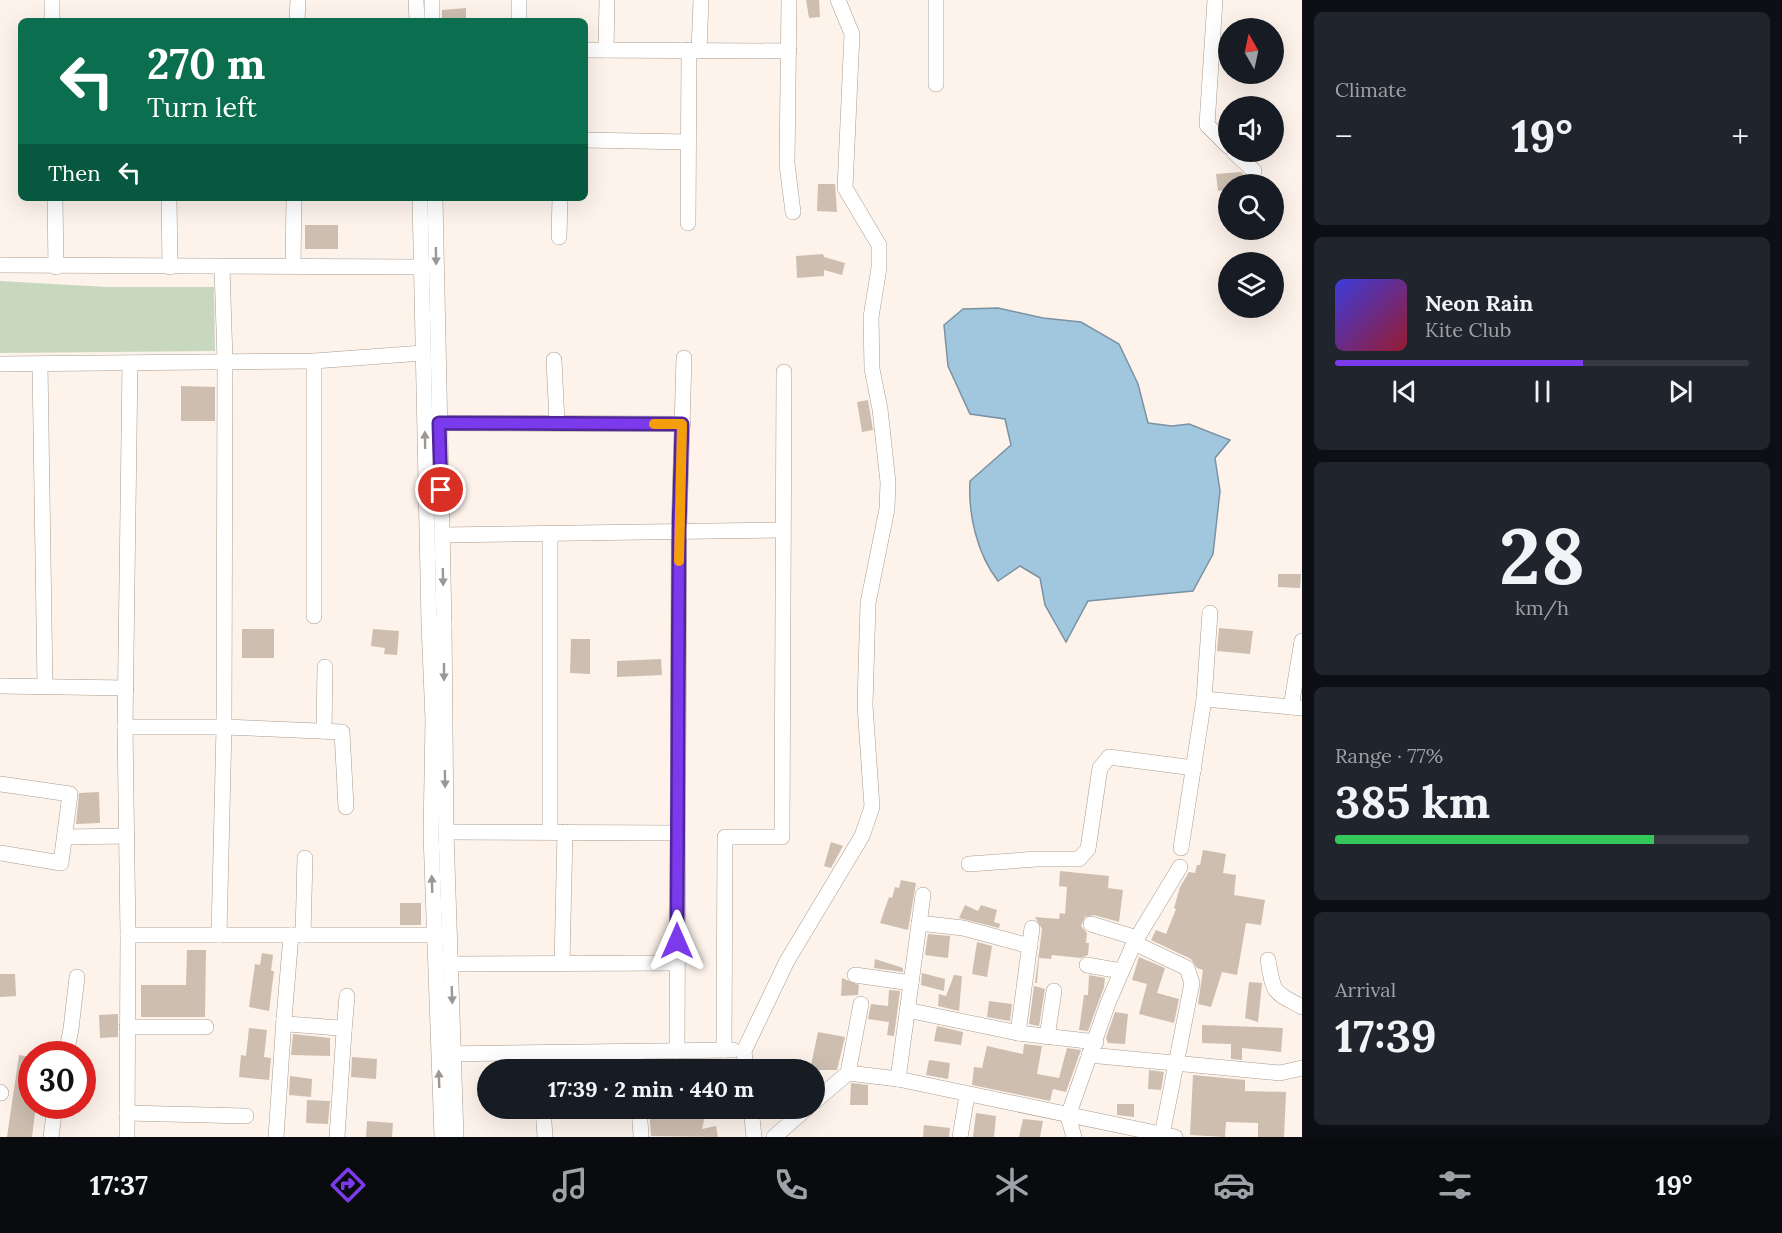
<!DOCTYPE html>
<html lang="en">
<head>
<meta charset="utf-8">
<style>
  :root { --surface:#171b24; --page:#20242c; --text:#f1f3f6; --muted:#9ea1a6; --line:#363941; --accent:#7c3aed }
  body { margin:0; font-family:Lora,serif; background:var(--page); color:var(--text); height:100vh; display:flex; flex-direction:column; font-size:22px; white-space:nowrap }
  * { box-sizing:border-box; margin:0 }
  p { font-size:20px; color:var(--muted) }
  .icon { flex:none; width:33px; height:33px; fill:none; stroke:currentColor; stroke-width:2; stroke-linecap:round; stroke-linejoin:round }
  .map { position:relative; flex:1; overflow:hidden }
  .sheet { display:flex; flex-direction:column; gap:12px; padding:12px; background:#0d0f14; width:480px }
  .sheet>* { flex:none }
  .hud { position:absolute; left:18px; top:18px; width:570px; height:183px; border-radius:9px; box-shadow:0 6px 24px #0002; background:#0b6e4f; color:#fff; overflow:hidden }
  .needle { width:39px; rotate:351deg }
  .buttons { position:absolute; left:1218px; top:18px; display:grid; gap:12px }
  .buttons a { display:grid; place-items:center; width:66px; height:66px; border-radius:50%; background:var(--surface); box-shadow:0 6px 24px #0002; font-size:30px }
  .speed { position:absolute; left:18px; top:1041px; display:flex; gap:12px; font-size:30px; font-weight:700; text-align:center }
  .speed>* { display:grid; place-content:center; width:78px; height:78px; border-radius:50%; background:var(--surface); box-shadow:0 6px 24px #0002; line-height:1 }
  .speed .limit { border:9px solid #d22; background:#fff; color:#111 }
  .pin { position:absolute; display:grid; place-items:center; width:51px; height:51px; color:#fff; margin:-26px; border:3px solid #fff; border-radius:50%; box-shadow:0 2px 6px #0007 }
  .me { position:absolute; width:66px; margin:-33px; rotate:0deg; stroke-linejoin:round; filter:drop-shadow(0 0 4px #0008) }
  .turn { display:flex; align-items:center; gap:21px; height:126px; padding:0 30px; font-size:27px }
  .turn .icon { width:78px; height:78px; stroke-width:2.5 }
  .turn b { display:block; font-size:42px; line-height:51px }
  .then { display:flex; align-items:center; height:57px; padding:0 30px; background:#0003; gap:12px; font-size:22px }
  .big { font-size:45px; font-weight:700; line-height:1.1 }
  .sheet .card { flex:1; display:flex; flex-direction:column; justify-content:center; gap:9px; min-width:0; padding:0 21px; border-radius:9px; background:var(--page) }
  .sheet .dial { align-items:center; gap:0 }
  .dial b { font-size:78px; line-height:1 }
  .song { display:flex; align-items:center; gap:18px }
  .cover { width:72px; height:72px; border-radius:9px; background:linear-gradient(135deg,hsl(240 70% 55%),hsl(350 70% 35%)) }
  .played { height:6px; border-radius:3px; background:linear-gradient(90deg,var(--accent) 60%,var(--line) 60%) }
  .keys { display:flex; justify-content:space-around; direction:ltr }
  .heat { display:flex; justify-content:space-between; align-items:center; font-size:33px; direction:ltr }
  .charge { height:9px; border-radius:4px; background:linear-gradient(90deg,#34c759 77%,var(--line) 0) }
  .trip { position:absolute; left:477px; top:1059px; width:348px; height:60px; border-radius:30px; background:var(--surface); box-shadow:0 6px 24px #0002; font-weight:700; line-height:60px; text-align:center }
  .tab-bar { display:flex; height:96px; justify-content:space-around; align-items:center; background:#090b0e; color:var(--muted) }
  .tab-bar .icon { width:42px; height:42px }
  .tab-bar .active { color:var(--accent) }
  .tab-bar b { font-size:27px; color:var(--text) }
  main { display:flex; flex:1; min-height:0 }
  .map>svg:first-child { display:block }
  .green { fill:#c7d8be }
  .water { fill:#a1c7df; stroke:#7a92a2; stroke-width:1.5 }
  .building { fill:#cdbeb0 }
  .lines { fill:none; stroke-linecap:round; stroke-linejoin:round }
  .street-casing { stroke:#aa9b8e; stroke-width:16 }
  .street { stroke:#fff; stroke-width:15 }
  .oneway { fill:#9a9795 }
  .route-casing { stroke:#51269a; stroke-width:15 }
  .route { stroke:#7c3aed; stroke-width:10 }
  .slow { stroke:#f59e0b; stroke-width:10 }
</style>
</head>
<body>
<main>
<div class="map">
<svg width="1302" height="1137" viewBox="0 0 1302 1137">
  <rect width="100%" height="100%" fill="#fdf3eb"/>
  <polygon class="green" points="0,281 107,287 214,287 215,351 0,353"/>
  <path class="water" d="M998,308L1043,318L1081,322L1119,344L1138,384L1148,423L1172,426L1189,424L1230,440L1215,458L1220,491L1213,554L1193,591L1088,601L1066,642L1045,605L1040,578L1020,566L998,581C977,554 968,514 970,481L1011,445L1005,419L970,414L948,366L944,325L963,309Z"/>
  <g class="building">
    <polygon points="806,0 819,0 820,17 809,18"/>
    <polygon points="466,8 466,21 442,21 442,10"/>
    <polygon points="1241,172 1248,179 1249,184 1228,184 1228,190 1218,191 1216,174"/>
    <polygon points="818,184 835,184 837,212 817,211"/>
    <rect x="305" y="225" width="33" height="24"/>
    <polygon points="823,254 824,257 845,263 842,275 824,270 824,276 797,278 796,256"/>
    <polygon points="181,386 215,387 215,421 181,421"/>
    <polygon points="868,400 873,430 862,432 857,402"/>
    <polygon points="1278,574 1301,574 1300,588 1278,587"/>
    <polygon points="1219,628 1253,631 1250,654 1217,651"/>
    <rect x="242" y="629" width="32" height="29"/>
    <polygon points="373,629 399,631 397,655 384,654 385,648 371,646"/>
    <polygon points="571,639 590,639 590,674 570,673"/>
    <polygon points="661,659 662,675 617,677 617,661"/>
    <polygon points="99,792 100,823 76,824 79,793"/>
    <polygon points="831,842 843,846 831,868 824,866"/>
    <polygon points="1203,850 1226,854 1223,873 1236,875 1234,895 1265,900 1261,925 1246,923 1237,975 1222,972 1211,1007 1198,1004 1203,970 1197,968 1191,959 1151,940 1156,930 1166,934 1176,909 1174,908 1180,887 1189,872 1195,873 1197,865 1200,865"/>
    <polygon points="1060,871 1109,876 1108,888 1123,890 1119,922 1094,915 1085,917 1081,926 1087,933 1086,943 1089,943 1088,955 1081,958 1052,955 1051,959 1039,958 1037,983 1035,983 1042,929 1035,917 1059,919 1060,913 1065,914 1067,887 1059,886"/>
    <polygon points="901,880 916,883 908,930 880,923 889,897 892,898 895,887 899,888"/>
    <rect x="400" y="903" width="21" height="22"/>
    <polygon points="965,905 978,911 981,905 997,910 994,922 1000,924 999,928 959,918"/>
    <polygon points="928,934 950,936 948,958 925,955"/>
    <polygon points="977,942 992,946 987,977 972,974"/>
    <polygon points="187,950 206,950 205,1017 141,1017 141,985 186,985"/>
    <polygon points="262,953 273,955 271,971 274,971 269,1011 249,1007 255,964 260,965"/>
    <polygon points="1139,957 1165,968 1157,993 1179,999 1174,1023 1139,1014 1147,984 1132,980"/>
    <polygon points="875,959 903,968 903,972 874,968"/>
    <polygon points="922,973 945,979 944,991 921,985"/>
    <polygon points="0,974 15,974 16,996 0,997"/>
    <polygon points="954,975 962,976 959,1011 938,1006 939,994 946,996"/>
    <polygon points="1089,975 1105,978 1104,987 1088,1031 1079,1030 1084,995 1088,995"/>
    <polygon points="842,978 859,985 858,995 841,996"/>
    <polygon points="1249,982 1262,983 1258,1022 1245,1018"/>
    <polygon points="1034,986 1045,989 1039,1026 1029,1024"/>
    <polygon points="889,990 900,991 894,1036 887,1035 889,1022 868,1019 871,1004 888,1006"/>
    <polygon points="989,1001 1012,1004 1010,1021 987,1017"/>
    <polygon points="1115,1012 1128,1014 1125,1044 1108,1043 1106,1038"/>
    <polygon points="118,1014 118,1037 100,1038 99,1015"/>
    <polygon points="1202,1025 1283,1028 1281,1052 1242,1048 1242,1060 1231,1059 1231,1044 1202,1043"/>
    <polygon points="937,1026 963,1032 961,1045 934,1041"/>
    <polygon points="249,1028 267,1030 264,1057 271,1058 269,1080 239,1077 241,1055 246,1056"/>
    <polygon points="818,1032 845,1037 837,1070 810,1070"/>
    <polygon points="293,1034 330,1038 330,1056 291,1055"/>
    <polygon points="1024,1044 1042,1046 1037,1074 1059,1078 1067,1048 1081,1050 1066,1092 1053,1089 1050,1101 972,1085 974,1067 982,1068 987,1046 1023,1054"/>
    <polygon points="19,1055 32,1057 32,1106 36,1106 32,1137 7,1137"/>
    <polygon points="352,1057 377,1059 376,1079 351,1077"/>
    <polygon points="929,1060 950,1063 948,1079 926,1075"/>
    <polygon points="1149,1070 1164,1072 1161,1090 1148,1089"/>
    <polygon points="1193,1075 1245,1080 1245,1091 1286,1092 1284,1137 1258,1137 1258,1123 1226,1122 1225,1137 1190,1135"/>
    <polygon points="290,1076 312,1079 311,1097 289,1095"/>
    <polygon points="851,1083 868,1085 868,1105 850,1105"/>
    <polygon points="307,1100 330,1101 328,1124 306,1123"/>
    <polygon points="1117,1104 1134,1104 1134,1117 1117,1115"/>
    <polygon points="649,1108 707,1108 702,1129 716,1126 718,1137 651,1136"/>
    <polygon points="976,1113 996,1116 994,1137 973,1137"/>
    <polygon points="1023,1119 1043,1121 1040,1137 1019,1137"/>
    <polygon points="367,1121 393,1123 392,1137 366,1137"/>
    <polygon points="924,1125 950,1128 949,1137 923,1137"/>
  </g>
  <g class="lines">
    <defs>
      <g id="street">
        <polyline points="52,0 52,21"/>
        <polyline points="416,0 417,21"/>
        <polyline points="432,0 432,21"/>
        <polyline points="519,0 519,21"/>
        <polyline points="789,0 787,164 793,212"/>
        <polyline points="1215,0 1207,125 1228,146"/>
        <polyline points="297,21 298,0"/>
        <polyline points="585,50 789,51"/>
        <polyline points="606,50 607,0"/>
        <polyline points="699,51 701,0"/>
        <polyline points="936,84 936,0"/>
        <polyline points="585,140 688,142"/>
        <polyline points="1234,152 1254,171"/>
        <polyline points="55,198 56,267"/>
        <polyline points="169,198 170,267"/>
        <polyline points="420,198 429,624 433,720 431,834 442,1137"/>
        <polyline points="688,223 689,50"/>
        <polyline points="559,237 560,198"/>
        <polyline points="0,265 421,267"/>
        <polyline points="293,266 294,198"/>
        <polyline points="222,267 225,360 224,727 342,732 346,807"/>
        <polyline points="554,360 557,423"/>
        <polyline points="0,364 314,361 423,353"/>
        <polyline points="40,364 45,686"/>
        <polyline points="439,423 683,424"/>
        <polyline points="550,534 550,832"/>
        <polyline points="442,535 782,530"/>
        <polyline points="314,616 314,361"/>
        <polyline points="435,624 444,624 435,198"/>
        <polyline points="444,624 446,832 456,1137"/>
        <polyline points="0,686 126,688"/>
        <polyline points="1204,699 1302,708"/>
        <polyline points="1291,707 1302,641"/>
        <polyline points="125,727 224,727 219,935"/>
        <polyline points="324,731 325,667"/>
        <polyline points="0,784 70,794 61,863 0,853"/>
        <polyline points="446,832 678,833"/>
        <polyline points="65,837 127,836"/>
        <polyline points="1181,848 1204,699 1210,613"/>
        <polyline points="969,864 1037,859 1079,859 1088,849 1100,768 1109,757 1194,768"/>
        <polyline points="919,923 963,928 1030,946"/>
        <polyline points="1091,924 1137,938"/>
        <polyline points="128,935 434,935"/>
        <polyline points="291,935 284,1019 288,1024 339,1028 344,1031 337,1137"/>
        <polyline points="303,935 305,858"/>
        <polyline points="1134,943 1187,968 1192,983 1162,1135"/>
        <path d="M1268,960C1274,995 1273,991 1302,1007"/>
        <polyline points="562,963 565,832"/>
        <polyline points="451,964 677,963"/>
        <polyline points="1087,965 1121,971"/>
        <polyline points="855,975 911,983"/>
        <polyline points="907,1010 1018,1033 1096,1042"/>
        <polyline points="127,1027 206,1027"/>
        <polyline points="344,1031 347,996"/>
        <polyline points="1018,1033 1032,928"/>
        <polyline points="1047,1037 1054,991"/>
        <polyline points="724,1050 725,837 782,837 784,372"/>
        <polyline points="677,1051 679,530 684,358"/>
        <polyline points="634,1052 636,1070"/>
        <polyline points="538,1053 540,1070"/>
        <polyline points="66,1054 71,1029 77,977"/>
        <polyline points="445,1054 733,1050"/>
        <polyline points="1089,1055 1280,1073 1302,1068"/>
        <polyline points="746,1070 744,1051 787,961 862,836 872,807 865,705 868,603 887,509 888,482 880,409 872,369 871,317 879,268 879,245 845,188 852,34 838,0"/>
        <polyline points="848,1073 861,1004"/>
        <polyline points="898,1079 923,895"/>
        <polyline points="0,1092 1,1093"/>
        <polyline points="814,1102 848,1073 898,1079 1175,1137"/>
        <polyline points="543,1108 545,1137"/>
        <polyline points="639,1108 641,1135"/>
        <polyline points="751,1108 754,1137"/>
        <polyline points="127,1113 246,1116"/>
        <polyline points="51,1137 55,1106"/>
        <polyline points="127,1137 128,935 125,727 130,363"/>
        <polyline points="276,1137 284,1019"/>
        <polyline points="774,1137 807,1108"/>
        <polyline points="960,1137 967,1095"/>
        <polyline points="1074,1137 1068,1116 1108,1003 1134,943 1180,867"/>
      </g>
    </defs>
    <use href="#street" class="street-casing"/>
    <use href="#street" class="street"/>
  </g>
  <defs><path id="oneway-solid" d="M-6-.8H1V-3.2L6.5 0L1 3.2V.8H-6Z" transform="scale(1.5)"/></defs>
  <g class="oneway">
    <use href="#oneway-solid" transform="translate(436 256) rotate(89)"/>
    <use href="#oneway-solid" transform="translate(425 440) rotate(-91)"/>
    <use href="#oneway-solid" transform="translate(443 577) rotate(89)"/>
    <use href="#oneway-solid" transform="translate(444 672) rotate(90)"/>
    <use href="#oneway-solid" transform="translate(445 779) rotate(89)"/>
    <use href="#oneway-solid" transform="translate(432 884) rotate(-92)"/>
    <use href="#oneway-solid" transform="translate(452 995) rotate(88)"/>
    <use href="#oneway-solid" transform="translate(439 1079) rotate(-92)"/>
  </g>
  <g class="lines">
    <defs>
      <polyline id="route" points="441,490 439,423 682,424 679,530 677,941"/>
    </defs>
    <use href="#route" class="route-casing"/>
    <use href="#route" class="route"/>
    <polyline class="slow" points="654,424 682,424 679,561"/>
  </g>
</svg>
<div class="buttons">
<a><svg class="needle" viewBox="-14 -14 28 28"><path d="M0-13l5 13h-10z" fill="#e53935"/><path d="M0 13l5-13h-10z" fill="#9ea1a6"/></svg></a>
<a><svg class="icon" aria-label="sound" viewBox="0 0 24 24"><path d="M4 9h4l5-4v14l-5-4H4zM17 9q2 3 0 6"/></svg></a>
<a><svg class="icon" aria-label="search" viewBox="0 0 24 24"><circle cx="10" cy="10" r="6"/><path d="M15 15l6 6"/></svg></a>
<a><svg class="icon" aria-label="layers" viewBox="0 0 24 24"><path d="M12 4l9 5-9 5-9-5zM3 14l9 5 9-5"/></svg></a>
</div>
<div class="speed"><div class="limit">30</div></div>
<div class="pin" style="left:441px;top:490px;background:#d93025"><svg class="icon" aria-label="arrive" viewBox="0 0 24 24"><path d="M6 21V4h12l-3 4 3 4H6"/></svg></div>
<svg class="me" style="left:677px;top:941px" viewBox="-20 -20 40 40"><path d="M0-17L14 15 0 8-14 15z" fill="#7c3aed" stroke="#fff" stroke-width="4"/></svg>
<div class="trip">17:39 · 2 min · 440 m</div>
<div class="hud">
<div class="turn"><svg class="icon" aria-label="left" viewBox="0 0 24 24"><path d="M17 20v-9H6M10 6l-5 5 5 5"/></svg><div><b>270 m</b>Turn left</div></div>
<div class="then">Then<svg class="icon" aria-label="left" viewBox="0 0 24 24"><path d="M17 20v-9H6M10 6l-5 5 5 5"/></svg></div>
</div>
</div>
<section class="sheet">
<div class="card"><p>Climate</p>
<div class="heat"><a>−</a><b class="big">19°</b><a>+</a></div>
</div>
<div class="card">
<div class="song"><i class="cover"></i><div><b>Neon Rain</b><p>Kite Club</p></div></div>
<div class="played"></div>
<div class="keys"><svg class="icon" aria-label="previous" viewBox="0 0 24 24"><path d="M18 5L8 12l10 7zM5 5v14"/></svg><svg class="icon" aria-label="pause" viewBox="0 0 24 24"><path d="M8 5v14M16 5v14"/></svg><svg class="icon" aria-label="next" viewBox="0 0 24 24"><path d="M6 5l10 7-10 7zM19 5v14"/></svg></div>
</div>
<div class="card dial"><b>28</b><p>km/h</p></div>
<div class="card"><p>Range · 77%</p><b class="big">385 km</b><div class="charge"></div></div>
<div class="card"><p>Arrival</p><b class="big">17:39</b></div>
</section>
</main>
<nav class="tab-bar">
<b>17:37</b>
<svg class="icon active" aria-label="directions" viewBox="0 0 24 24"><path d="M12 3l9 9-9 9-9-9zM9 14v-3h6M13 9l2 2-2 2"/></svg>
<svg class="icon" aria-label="music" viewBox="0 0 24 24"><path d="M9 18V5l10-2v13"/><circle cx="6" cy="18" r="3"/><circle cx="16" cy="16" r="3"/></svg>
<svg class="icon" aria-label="phone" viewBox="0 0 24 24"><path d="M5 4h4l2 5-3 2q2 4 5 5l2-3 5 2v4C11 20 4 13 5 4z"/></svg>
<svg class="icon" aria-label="climate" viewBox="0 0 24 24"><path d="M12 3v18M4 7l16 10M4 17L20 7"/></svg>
<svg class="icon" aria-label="car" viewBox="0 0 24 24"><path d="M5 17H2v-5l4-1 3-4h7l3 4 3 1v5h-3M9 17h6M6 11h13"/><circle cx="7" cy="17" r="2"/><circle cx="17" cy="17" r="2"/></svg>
<svg class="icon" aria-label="filters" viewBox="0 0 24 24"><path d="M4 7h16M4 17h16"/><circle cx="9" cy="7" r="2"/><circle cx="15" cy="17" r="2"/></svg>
<b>19°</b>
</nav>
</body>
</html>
